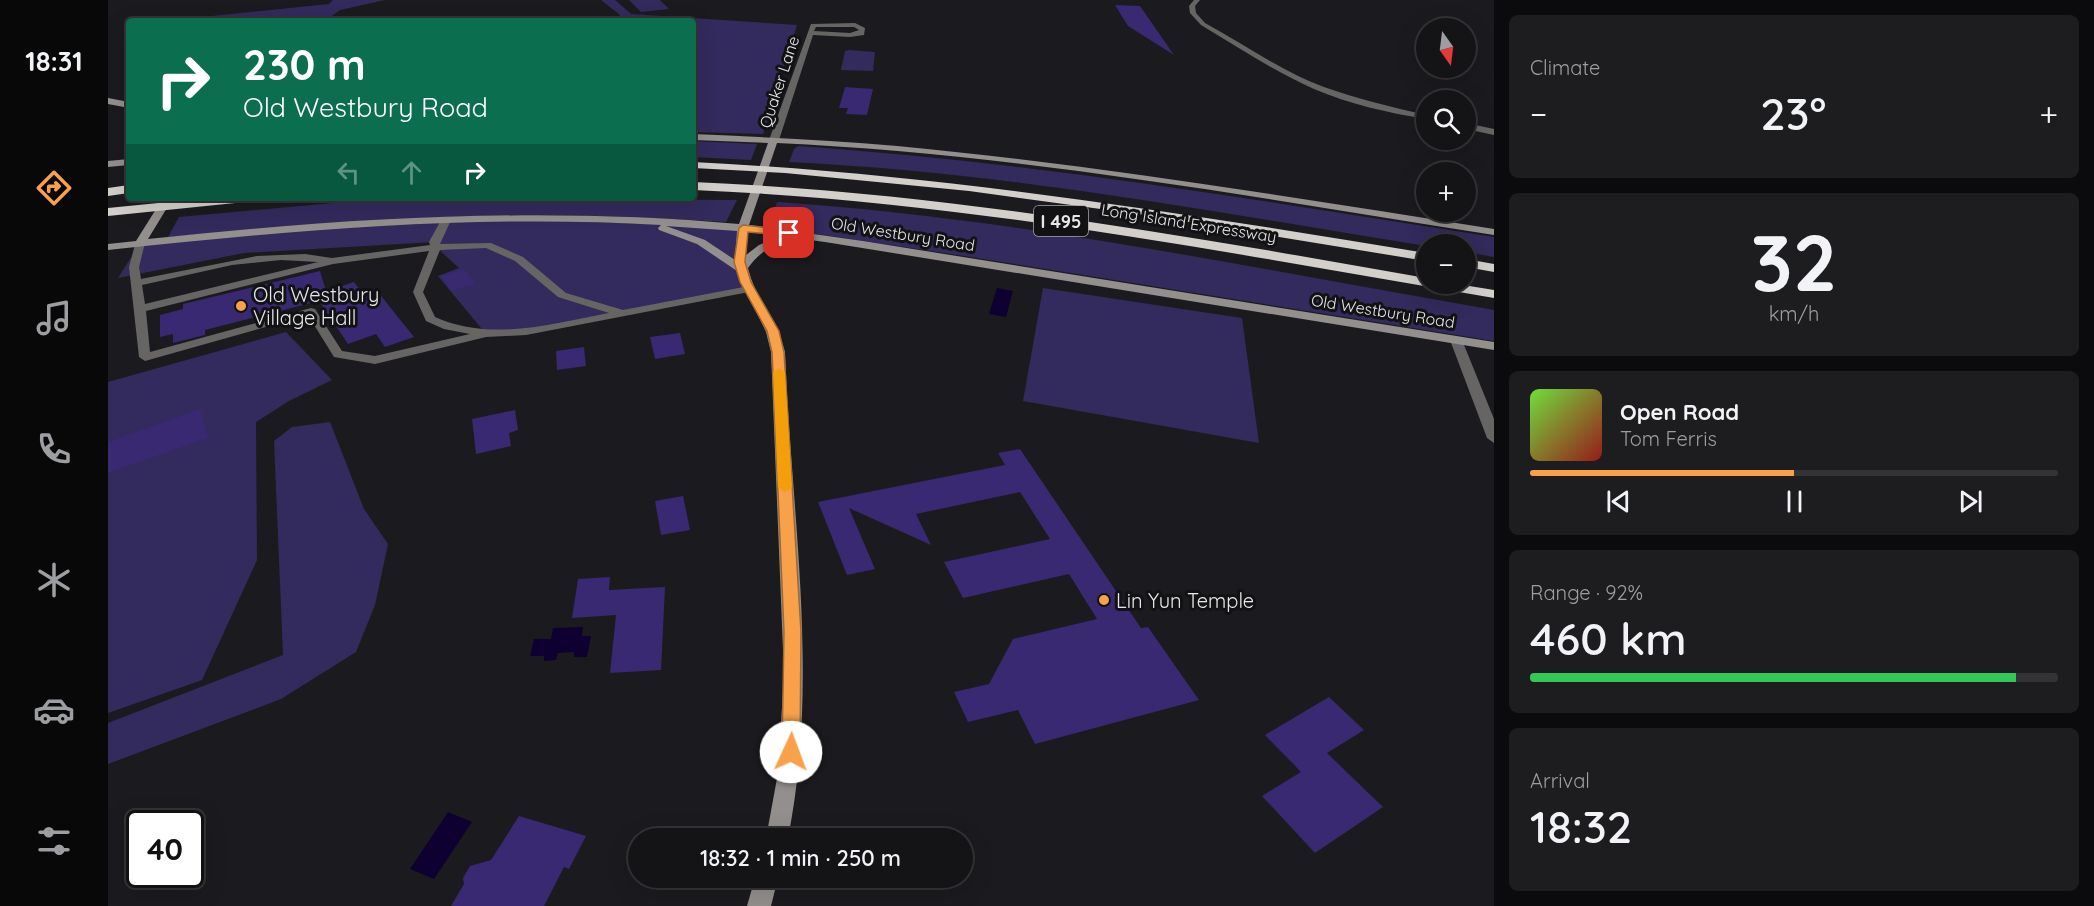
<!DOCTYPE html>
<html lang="en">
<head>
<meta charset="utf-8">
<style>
  :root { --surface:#141417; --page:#1d1d20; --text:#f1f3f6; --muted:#9d9ea1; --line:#333336; --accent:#f8a14a }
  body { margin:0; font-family:Quicksand,sans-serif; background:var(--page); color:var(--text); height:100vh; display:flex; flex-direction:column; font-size:22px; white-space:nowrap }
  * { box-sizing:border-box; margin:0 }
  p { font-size:20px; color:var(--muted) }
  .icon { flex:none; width:33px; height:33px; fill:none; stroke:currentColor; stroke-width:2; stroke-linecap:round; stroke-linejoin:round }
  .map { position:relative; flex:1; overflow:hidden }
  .side { display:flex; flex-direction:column; gap:15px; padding:15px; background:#0b0b0d; width:600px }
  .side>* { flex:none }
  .top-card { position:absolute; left:18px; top:18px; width:570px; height:183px; border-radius:6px; box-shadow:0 6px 24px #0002,0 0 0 2px var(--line); background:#0b6e4f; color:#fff; overflow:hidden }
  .needle { width:39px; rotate:166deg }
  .controls { position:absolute; left:1308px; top:18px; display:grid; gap:12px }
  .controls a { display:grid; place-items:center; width:60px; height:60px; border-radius:50%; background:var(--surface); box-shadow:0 6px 24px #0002,0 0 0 2px var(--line); font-size:30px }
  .speed { position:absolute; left:18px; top:810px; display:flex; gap:12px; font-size:30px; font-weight:700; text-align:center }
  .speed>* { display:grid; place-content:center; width:78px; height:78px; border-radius:50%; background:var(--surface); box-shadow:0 6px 24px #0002,0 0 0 2px var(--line); line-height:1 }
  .speed .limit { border:3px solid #111; border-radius:9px; background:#fff; color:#111 }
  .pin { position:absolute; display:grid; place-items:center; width:51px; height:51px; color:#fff; margin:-26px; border-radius:12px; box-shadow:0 3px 9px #0006 }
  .me { position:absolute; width:66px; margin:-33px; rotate:2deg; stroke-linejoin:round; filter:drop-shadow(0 0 4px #0008) }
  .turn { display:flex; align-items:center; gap:21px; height:126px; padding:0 18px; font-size:27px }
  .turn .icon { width:78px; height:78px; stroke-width:2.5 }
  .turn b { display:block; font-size:42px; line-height:51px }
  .lanes { display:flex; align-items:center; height:57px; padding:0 18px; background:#0003; justify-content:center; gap:30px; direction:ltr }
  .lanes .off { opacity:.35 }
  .big { font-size:45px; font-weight:600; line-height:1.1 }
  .side .card { flex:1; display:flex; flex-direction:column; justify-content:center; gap:9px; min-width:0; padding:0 21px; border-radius:9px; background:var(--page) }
  .side .dial { align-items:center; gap:0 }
  .dial b { font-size:78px; line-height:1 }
  .song { display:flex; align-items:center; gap:18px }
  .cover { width:72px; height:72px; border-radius:9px; background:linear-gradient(135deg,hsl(100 70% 55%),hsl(0 70% 35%)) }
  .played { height:6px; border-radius:3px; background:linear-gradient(90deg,var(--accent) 50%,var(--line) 50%) }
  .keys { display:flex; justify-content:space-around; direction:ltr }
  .heat { display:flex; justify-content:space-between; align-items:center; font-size:33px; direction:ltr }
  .charge { height:9px; border-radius:4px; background:linear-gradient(90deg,#34c759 92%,var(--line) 0) }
  .trip { position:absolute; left:520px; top:828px; width:345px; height:60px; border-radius:30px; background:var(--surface); box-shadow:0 6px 24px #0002,0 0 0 2px var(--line); font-weight:600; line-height:60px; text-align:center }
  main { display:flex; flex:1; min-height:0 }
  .tab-bar { display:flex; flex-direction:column; width:108px; justify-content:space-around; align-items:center; background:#080809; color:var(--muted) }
  .tab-bar .icon { width:42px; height:42px }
  .tab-bar .on { color:var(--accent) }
  .tab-bar b { font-size:27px; color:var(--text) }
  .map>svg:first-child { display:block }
  .green { fill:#332a5d }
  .water { fill:#0e0030 }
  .building { fill:#392872 }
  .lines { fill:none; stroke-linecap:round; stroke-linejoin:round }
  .lane { fill:#676563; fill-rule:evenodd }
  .street { fill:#676563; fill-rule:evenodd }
  .secondary { fill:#928f8d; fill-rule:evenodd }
  .highway { fill:#d3cfcb; fill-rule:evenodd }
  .route { fill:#f8a14a; stroke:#a16930; stroke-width:1.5 }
  .slow { fill:#f59e0b }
  .poi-dot { fill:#f8a14a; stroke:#121215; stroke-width:2 }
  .labels { text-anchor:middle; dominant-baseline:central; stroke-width:6; stroke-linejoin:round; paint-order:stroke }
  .far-street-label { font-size:16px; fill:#e7e7ea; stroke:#121215 }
  .shield { fill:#121215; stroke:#a7a7aa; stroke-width:1.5 }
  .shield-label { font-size:18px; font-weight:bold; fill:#e7e7ea }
  .poi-label { font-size:20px; fill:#e7e7ea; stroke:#121215; text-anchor:start }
</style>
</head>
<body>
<main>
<nav class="tab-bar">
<b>18:31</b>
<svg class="icon on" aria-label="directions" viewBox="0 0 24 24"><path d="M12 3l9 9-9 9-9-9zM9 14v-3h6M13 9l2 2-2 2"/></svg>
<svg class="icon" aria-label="music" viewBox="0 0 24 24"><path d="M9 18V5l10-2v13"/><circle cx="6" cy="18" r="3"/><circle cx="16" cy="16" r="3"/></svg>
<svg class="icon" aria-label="phone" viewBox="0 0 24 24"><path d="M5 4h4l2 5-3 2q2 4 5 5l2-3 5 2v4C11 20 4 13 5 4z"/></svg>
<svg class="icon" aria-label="climate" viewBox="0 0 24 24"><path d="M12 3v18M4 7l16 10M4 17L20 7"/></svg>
<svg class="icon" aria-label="car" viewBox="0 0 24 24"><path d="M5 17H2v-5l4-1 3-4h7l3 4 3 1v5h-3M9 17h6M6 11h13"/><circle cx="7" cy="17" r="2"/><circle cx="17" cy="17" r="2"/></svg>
<svg class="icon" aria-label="filters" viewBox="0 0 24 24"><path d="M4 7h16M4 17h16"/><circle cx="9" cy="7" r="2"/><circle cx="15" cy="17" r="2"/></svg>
</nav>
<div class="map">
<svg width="1386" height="906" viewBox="0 0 1386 906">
  <rect width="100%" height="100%" fill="#1b1b1f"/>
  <g class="green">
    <polygon points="225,0 277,0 232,10 217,21 55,21 221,4"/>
    <polygon points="493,0 507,0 523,14 689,25 655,134 585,132 585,21 507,21 512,15"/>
    <polygon points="521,0 552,0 561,9 533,12"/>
    <polygon points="741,50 767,52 765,71 733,70 737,51"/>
    <polygon points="585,141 649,144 643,160 585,157"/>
    <path d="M690,146C924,162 1155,201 1386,237V257L1358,252V244L1318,246C1107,212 895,172 681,162L686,149Z"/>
    <path d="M326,198L629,200L618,222C535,217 452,213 368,216C265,219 163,228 60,237L71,217L236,202Z"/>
    <path d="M669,202C911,218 1148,269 1386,310V341L863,257L661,227Z"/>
    <polygon points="414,219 635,228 641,289 481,321 378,334 330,276 351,268 328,247 326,242 136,253 10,278 32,243 155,231"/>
    <polygon points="935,288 1134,318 1151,443 915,401"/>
    <polygon points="178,332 224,380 181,401 148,422 149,560 94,680 0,713 0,382"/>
    <polygon points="222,422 256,509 280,544 267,605 248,652 173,699 0,764 0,723 175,655 166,441 184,427"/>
  </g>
  <g class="water">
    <polygon points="889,288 905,291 898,317 881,314"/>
    <polygon points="475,627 474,636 483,636 479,657 466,657 466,652 450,653 448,660 436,661 436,656 422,656 426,639 443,639 445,628"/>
    <polygon points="340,812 364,822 326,879 302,869"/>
  </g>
  <g class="building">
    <polygon points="1007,5 1032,6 1066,55 1020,26"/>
    <polygon points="737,87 765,89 759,115 738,114 740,108 731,108"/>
    <polygon points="356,269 368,284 344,291 333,276"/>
    <polygon points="212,271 218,291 246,282 257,296 270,292 306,337 277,347 268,334 240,344 211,301 97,330 97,335 65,343 65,334 52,337 52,315 75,309 75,304"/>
    <polygon points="572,333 577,354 547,359 542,337"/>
    <polygon points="476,347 478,366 449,370 448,351"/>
    <polygon points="92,409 100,438 0,473 0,442"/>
    <polygon points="407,410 410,430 401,433 403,446 368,454 364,419"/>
    <polygon points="912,449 1033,628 1040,627 1091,700 927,744 910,710 860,722 846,692 881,684 905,639 989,619 961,574 855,598 836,562 942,539 912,492 808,514 823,545 741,508 767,569 739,575 710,502 897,465 890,453"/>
    <polygon points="575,496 582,530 553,535 547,501"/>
    <polygon points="502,577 501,590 557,587 553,670 502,673 508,615 464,618 470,579"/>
    <polygon points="1221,697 1256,730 1219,753 1275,807 1207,853 1154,796 1193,772 1157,735"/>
    <polygon points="411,816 478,836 461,869 456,867 436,906 343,906 356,884 355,878 362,866 383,860"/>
  </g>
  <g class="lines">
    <path class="lane" d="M338,217L343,220L332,244L383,243L415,257L458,293L515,310L641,286L646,289L641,292L418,335L378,337L267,364L226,357L200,315L37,361L31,357L21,267L28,241H36L37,243L31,267L33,279L149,256L197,254L224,258L322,245L321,242L333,220ZM378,248L407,261L450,297L501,313C443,324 383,342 327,317L315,292L332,250ZM321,251L305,292L318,321L336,329L362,334L267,356L234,351L207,309L203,308L42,352L38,311L225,264ZM173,260L210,262L37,304L34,285L124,265Z"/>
    <g class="street">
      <path d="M1086,0H1092L1087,6L1088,13L1097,23C1136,44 1174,72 1216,87C1249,99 1284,107 1318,115V119C1281,113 1241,104 1206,89C1167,72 1130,47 1093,25L1082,13L1081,6Z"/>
      <path d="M747,23L757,28L756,35L742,37L705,35L671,140L663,142L661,140L703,24ZM708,27H746L751,30L742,33L706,31Z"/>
      <polygon points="1358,123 1386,129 1386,135 1358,129"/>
      <polygon points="1348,336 1354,340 1386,419 1386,443 1379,438 1342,340"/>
    </g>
    <g class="secondary">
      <polygon points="0,98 21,102 21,108 0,104"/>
      <path d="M585,134C653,137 721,140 789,146C989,165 1187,198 1386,229V235C1149,198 910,154 669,143L641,225L755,241L1386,342V350L717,242C686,237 660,240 640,268C647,298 669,322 677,352C683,513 712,678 680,838H658L670,773L676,675L663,352L658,332L629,271L589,244L551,230L550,228L553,225C369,214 184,230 0,250V244L28,241L55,198H65L40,239C236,218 434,206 631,224L660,143L585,140ZM558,226L629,231L627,260L597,240ZM640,232H641L674,236L651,245L638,255Z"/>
      <polygon points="21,159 21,165 0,167 0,161"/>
      <polygon points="647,878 670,878 663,906 639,906"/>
    </g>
    <g class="highway">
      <path d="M585,162C832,174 1074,213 1318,253V261L1044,216L861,191L677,173L585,168Z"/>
      <path d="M585,182C832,192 1075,235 1318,278V284H1349L1386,290V298C1120,253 857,201 585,190Z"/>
      <polygon points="21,185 21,193 0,196 0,188"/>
      <polygon points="101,198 143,198 137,202 0,216 0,208"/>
      <polygon points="1358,259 1386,264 1386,272 1358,267"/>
    </g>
  </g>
  <polygon class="route" points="635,225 681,230 686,233 681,236 640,232 637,262 643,282 671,331 676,352 693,632 692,752 690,758 683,760 676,758 674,752 676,632 664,352 659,331 632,282 626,262 631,228"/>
  <polygon class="slow" points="671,368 677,372 684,487 677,492 670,487 665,372"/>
  <g class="poi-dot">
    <circle cx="133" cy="306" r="6"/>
    <circle cx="996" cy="600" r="6"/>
  </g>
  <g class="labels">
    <g class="far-street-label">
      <text transform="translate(671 82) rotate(-72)">Quaker Lane</text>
      <text transform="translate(1081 223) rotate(9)">Long Island Expressway</text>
      <text transform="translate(795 234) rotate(9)">Old Westbury Road</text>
      <text transform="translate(1275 311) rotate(9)">Old Westbury Road</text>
    </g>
    <rect class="shield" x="926" y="206" width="54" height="30" rx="4.5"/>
    <g class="shield-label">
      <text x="953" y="221">I 495</text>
    </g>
    <g class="poi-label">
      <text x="145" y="294">Old Westbury<tspan x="145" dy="23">Village Hall</tspan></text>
      <text x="1008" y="600">Lin Yun Temple</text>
    </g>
  </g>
</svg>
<div class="controls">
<a><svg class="needle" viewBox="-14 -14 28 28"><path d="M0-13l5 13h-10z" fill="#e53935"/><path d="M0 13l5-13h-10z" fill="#9d9ea1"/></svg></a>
<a><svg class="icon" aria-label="search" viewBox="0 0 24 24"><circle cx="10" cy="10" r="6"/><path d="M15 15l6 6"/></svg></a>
<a>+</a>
<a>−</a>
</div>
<div class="speed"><div class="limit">40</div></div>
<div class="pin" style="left:681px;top:233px;background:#d93025"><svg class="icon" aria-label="arrive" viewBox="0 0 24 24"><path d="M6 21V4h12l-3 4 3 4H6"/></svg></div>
<svg class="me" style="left:683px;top:752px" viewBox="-20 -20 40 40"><circle r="19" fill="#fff"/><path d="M0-13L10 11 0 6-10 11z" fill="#f8a14a"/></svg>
<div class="trip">18:32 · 1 min · 250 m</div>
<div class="top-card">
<div class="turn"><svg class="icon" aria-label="right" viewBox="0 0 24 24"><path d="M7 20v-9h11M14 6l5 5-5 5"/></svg><div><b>230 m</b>Old Westbury Road</div></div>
<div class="lanes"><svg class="icon off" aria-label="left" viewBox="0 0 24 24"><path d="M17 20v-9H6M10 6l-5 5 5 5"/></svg><svg class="icon off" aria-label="ahead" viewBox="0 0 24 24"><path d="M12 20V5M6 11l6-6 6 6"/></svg><svg class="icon" aria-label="right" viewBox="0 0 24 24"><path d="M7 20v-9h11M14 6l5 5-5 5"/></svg></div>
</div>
</div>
<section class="side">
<div class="card"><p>Climate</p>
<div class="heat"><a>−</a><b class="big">23°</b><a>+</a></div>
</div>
<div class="card dial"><b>32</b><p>km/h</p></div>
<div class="card">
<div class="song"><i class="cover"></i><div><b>Open Road</b><p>Tom Ferris</p></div></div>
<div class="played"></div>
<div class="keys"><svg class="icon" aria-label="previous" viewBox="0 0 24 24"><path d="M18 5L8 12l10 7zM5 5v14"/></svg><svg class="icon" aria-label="pause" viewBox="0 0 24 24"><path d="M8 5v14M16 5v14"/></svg><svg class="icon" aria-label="next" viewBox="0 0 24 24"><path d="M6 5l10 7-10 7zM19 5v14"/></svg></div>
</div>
<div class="card"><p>Range · 92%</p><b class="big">460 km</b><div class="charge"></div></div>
<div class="card"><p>Arrival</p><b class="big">18:32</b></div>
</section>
</main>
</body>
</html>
